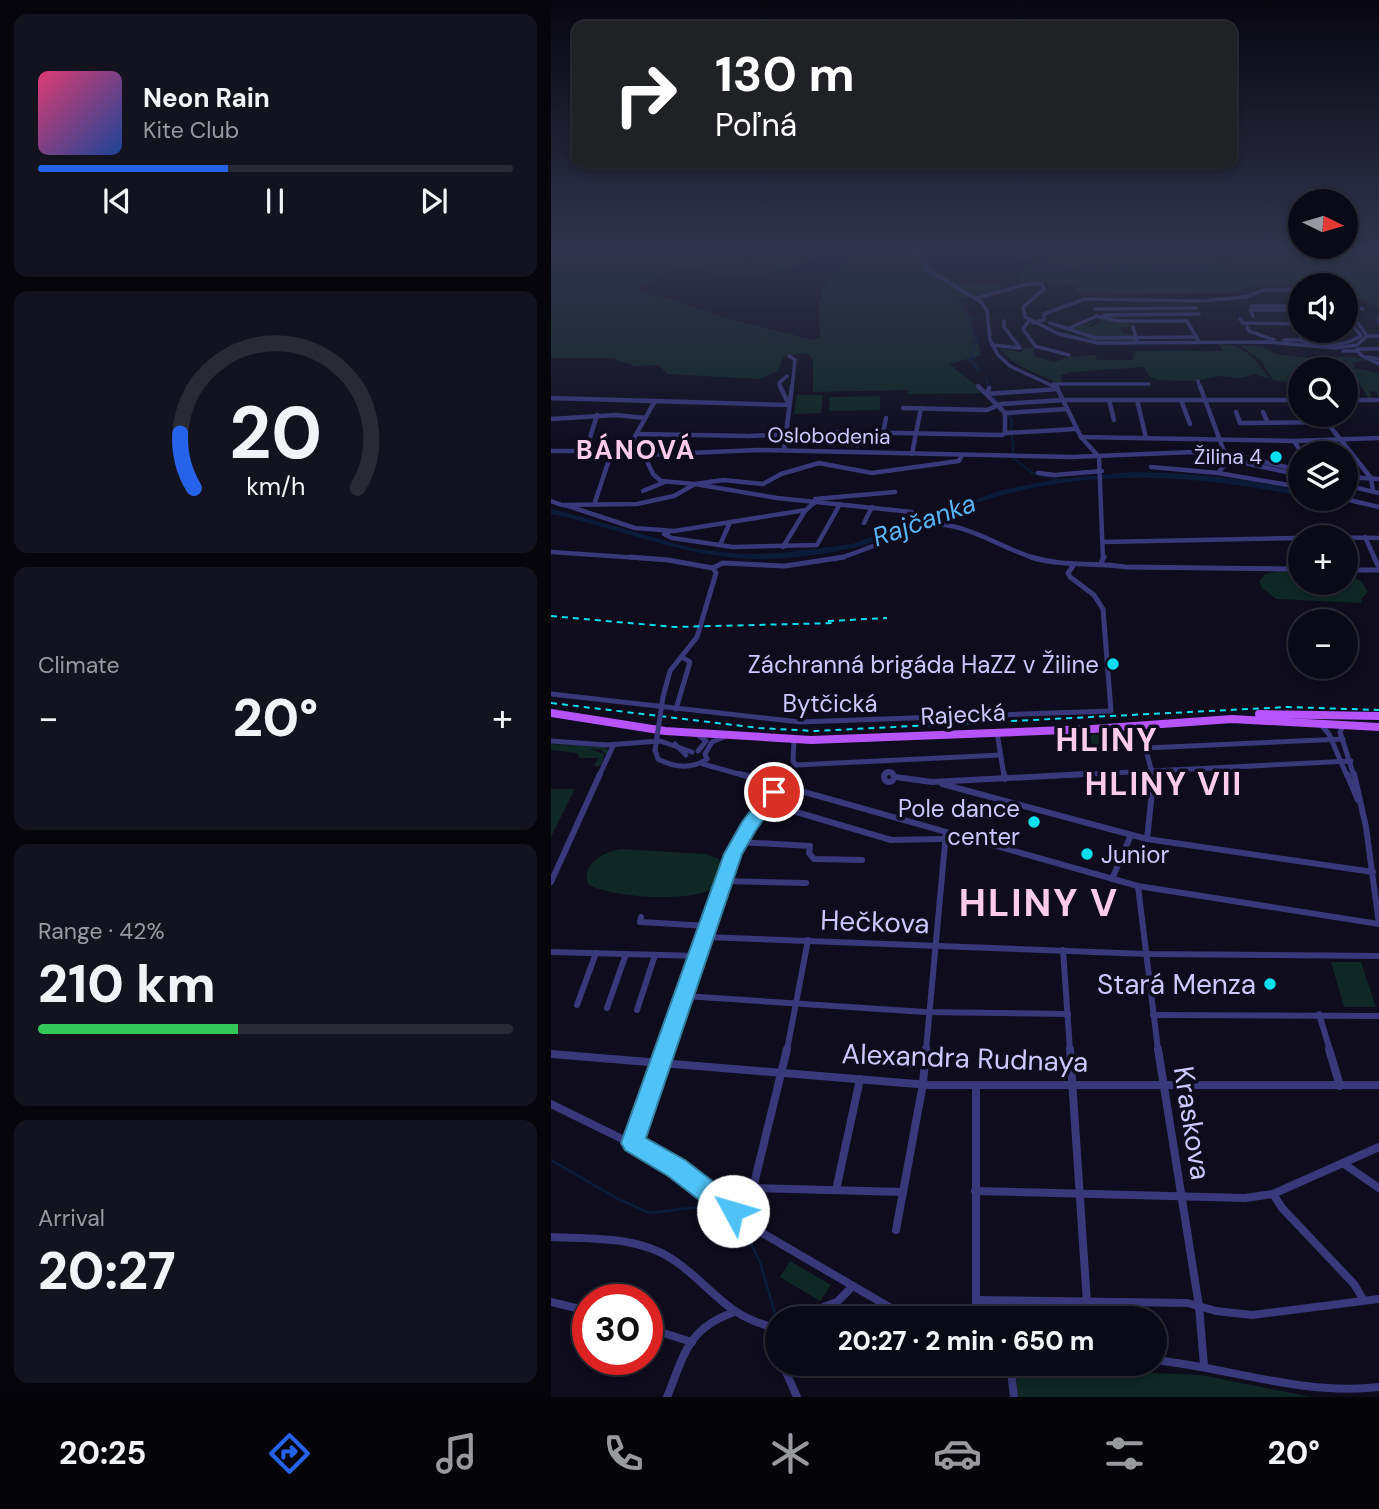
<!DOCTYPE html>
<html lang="en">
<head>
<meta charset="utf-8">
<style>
  :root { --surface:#0a0916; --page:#13121f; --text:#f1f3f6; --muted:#999aa1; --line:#2a2a35; --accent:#2563eb }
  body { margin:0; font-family:"DM Sans",sans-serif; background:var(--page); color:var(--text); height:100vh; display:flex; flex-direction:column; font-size:26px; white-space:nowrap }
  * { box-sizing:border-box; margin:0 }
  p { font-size:23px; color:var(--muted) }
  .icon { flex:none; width:38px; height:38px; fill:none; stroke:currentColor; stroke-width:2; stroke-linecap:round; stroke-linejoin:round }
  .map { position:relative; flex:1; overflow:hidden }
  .sheet { display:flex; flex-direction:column; gap:14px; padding:14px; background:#06050c; width:551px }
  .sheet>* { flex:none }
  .hud { position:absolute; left:21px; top:21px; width:665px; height:147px; border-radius:14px; box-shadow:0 4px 10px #0003,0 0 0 2px var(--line); background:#202124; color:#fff; overflow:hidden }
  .needle { width:46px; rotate:95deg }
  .controls { position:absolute; left:737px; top:189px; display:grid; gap:14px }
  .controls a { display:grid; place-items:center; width:70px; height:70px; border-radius:50%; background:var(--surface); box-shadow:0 4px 10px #0003,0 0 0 2px var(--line); font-size:35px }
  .speed { position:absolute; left:21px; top:1284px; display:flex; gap:14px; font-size:35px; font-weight:700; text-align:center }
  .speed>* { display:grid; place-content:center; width:91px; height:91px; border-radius:50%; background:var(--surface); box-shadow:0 4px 10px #0003,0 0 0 2px var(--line); line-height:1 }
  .speed .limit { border:10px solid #d22; background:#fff; color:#111 }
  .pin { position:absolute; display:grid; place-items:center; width:60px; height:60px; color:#fff; margin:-30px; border:4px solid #fff; border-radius:50%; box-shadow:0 2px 7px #0007 }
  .me { position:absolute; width:77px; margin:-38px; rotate:309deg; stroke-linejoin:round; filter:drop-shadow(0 0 5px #0008) }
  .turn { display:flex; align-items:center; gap:24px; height:147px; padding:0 28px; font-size:32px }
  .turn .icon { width:91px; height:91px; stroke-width:2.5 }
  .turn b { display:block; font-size:49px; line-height:60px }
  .big { font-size:52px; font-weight:800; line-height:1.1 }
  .sheet .card { flex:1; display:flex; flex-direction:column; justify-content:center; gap:10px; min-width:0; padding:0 24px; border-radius:14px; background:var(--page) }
  .sheet .dial { align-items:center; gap:0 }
  .dial svg { height:182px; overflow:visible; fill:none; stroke:var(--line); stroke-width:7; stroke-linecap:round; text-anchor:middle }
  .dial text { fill:var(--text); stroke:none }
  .song { display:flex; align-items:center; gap:21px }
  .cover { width:84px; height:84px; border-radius:10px; background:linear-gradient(135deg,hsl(340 70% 55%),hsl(220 70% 35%)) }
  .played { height:7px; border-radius:4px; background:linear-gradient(90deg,var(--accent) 40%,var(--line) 40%) }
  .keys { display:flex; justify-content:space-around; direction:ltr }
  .heat { display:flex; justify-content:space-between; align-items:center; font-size:38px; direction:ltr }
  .charge { height:10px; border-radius:5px; background:linear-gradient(90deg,#34c759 42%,var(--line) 0) }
  .trip { position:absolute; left:214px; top:1306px; width:402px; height:70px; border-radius:35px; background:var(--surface); box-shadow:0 4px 10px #0003,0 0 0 2px var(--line); font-weight:800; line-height:70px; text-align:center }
  .menu { display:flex; height:112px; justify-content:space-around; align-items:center; background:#040409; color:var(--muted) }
  .menu .icon { width:49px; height:49px }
  .menu .active { color:var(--accent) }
  .menu b { font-size:32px; color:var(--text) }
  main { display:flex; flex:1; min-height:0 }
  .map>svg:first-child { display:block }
  .green { fill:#0f2725 }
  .water { fill:#0a1c38 }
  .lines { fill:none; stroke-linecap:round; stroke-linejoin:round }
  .stream-far1 { stroke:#0a1c38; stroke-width:2 }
  .stream { stroke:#0a1c38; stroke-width:2.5 }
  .minor-far4 { stroke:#38387b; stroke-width:3.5 }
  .minor-far3 { stroke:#38387b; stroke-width:4.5 }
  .minor-far2 { stroke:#38387b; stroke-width:5 }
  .minor-far1 { stroke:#38387b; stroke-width:6 }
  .minor { stroke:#38387b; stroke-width:8 }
  .tertiary-far1 { stroke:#38387b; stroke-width:3.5 }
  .tertiary { stroke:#38387b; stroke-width:4.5 }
  .primary { stroke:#b653fb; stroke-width:8 }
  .rail { stroke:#05dfee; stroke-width:2; stroke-dasharray:6 5; stroke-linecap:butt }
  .minor-bridge { stroke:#38387b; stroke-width:5 }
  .route { fill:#4fc3f7; stroke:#337fa1; stroke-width:2 }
  .poi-dot { fill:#05dfee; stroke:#0e0c1d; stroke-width:2.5 }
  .labels { text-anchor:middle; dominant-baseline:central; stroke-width:7; stroke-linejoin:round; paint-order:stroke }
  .far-street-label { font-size:21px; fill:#cdc9fe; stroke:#0e0c1d }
  .far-poi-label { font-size:21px; fill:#cdc9fe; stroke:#0e0c1d; text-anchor:end }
  .poi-label { font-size:24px; fill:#cdc9fe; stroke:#0e0c1d; text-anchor:end }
  .street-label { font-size:24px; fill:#cdc9fe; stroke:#0e0c1d }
  .far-district-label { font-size:26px; font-weight:bold; letter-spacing:2px; fill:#fecbed; stroke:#0e0c1d }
  .water-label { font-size:26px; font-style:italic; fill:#5ab6fb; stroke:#0e0c1d }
  .near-street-label { font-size:28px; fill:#cdc9fe; stroke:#0e0c1d }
  .near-poi-label { font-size:28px; fill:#cdc9fe; stroke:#0e0c1d; text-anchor:end }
  .district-label { font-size:32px; font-weight:bold; letter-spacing:2px; fill:#fecbed; stroke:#0e0c1d }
  .near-district-label { font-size:38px; font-weight:bold; letter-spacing:2px; fill:#fecbed; stroke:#0e0c1d }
</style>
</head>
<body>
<main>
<section class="sheet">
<div class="card">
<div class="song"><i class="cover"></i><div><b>Neon Rain</b><p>Kite Club</p></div></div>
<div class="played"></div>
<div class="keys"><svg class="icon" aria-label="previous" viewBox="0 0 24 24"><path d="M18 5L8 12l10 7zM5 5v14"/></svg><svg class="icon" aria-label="pause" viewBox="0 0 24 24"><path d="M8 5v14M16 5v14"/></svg><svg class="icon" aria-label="next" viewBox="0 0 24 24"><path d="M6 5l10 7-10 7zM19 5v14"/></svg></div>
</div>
<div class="card dial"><svg viewBox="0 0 100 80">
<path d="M14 69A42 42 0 1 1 86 69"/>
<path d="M14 69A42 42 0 0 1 8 45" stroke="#2563eb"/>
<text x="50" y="56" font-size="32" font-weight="700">20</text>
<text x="50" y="72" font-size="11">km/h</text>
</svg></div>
<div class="card"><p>Climate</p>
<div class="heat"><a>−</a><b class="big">20°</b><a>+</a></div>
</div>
<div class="card"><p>Range · 42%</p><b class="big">210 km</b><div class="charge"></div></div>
<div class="card"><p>Arrival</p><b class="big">20:27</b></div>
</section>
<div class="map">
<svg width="828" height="1397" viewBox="0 0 828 1397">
  <rect width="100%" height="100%" fill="#0e0c1d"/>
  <g class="green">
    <polygon points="0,251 107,251 118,255 199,258 221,251 276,251 239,268 209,274 176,275 142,268 123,268 85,289 99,296 114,297 175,318 262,340 269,337 267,301 271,297 269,293 280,275 299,259 289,251 372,251 382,269 405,282 421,285 442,281 459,289 408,299 420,318 430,355 398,364 435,393 357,394 356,390 262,392 262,361 257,353 233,356 227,371 209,379 116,374 108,365 84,366 61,358 0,358"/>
    <path d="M441,251H828V307C814,302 798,297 796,281L761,274L741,284H704L684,293L530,294L524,290L530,284L474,282L464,277L484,262L483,258L447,257Z"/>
    <path d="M549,315H566L567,318L556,316L555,318L583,325L569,328L573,334L583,335L586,342C560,344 536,342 512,333L514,332L541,340L515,330L530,325L543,327L550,321L545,320L539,325H532L541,322Z"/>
    <path d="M668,344C694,344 704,359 719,379L704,374L689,378L669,376L643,381L609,380L598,377L593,367L521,372L510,375L511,383H508C486,374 465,368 449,349L470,352L473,348L483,347V356L503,362L519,357L545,355L546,360H581L584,351H672Z"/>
    <polygon points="689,345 711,347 725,354 788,362 781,357 797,357 799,360 798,357 815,358 804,358 817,360 801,362 804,368 796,367 828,373 828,398 825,392 818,391 821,398 817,398 806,379 795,378 794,369 749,369 749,388 743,383 722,380 710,361"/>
    <polygon points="246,395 272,395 270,413 243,414"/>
    <polygon points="329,396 329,410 278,411 279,397"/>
    <polygon points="728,571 749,572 749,583 794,583 795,574 810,581 817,592 810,599 811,603 725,599 711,588 708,581 714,574"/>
    <polygon points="574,733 578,747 542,749 539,735"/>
    <polygon points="0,744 54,747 59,751 56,756 50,750 38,748 53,754 51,765 46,767 43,765 48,758 29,758 26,753 0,750"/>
    <polygon points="0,789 24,789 0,837"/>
    <path d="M70,849L155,854L168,859L172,869L162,888C141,903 59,898 37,884C30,863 53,852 70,849Z"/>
    <polygon points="780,962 810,962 825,1007 793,1007"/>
    <polygon points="239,1261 280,1285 269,1301 229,1277"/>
    <polygon points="464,1363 533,1363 598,1373 651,1375 760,1397 467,1397"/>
  </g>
  <path class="water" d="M579,472C636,472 694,478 749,491V496C647,475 546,468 445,497C401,509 360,531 316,544C286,553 254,557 222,559C144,562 75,530 0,514V509L14,512L144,549L190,554L230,553L301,544L451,490L501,480Z"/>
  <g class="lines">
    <g class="stream-far1">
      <polyline points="486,271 576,265 641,267 680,262"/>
      <polyline points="470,284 498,260 492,251"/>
      <polyline points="427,371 427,368 422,366 425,364 416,359 424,358 419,352 424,348 421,344 426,343 422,340 426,339 418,322 421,321 418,319 424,318 416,317 411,309 416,303 414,298 423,293 451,289"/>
      <path d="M435,378L441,394L461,420C458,434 465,446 461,457L481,473L506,479"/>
    </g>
    <polyline class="stream" points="0,1160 67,1199 99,1213 147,1207 166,1213 198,1239 209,1262 226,1320"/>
    <g class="minor-far4">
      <polyline points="757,278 773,277 786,285"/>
      <polyline points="754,285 765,280"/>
      <polyline points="426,298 477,284 491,284 493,289 472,307 474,317 508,334 547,343 716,342 785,348 806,345 816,336"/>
      <polyline points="794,305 816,336"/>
      <polyline points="700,306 742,306"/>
      <polyline points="808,308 812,309"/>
      <polyline points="544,309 645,308"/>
      <polyline points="553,315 648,314"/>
      <polyline points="545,316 568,321 636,321 647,340"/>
      <polyline points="702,316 699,310 749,310"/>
      <polyline points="828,316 828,321"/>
      <polyline points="689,319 692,323 749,324"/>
      <polyline points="478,321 472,329 485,347"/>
      <polyline points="482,323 493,320 493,314 534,299 650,301 694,297 713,290 749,290"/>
      <polyline points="499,323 545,338 646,337"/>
      <polyline points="794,324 805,320"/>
      <polyline points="582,327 586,341"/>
      <polyline points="696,327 698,331 723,340"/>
      <polyline points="516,329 546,316"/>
      <polyline points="816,336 828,336"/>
      <polyline points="733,340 748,340 755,334 753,331"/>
      <path d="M748,340C769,348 791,347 810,336L803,327"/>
      <polyline points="441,345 469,348 453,327 453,321"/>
      <polyline points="484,346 518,355"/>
      <polyline points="806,349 828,349"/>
      <polyline points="806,350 811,356 828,364"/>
      <polyline points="792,351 806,351"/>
      <polyline points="238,356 244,360 241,388"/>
      <polyline points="816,357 828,359"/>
      <polyline points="647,381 649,388"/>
      <polyline points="502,384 598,384"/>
      <polyline points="230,388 228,383 236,376"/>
    </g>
    <g class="minor-far3">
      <polyline points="649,386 675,457"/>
      <polyline points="438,388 436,394 507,389"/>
      <polyline points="0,398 238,405 229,386"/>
      <polyline points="558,400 563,420"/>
      <polyline points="586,400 595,438"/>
      <polyline points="630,400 639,424"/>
      <polyline points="794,400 828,400"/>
      <polyline points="352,408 436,410 450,404 512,400 749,400"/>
      <polyline points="685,412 689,423 776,422"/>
      <polyline points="712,412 717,423"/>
      <polyline points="454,413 516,409"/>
      <polyline points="770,415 820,478 822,491"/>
      <polyline points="0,419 65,415 94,418"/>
      <polyline points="332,433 335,418"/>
      <polyline points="454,433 525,429"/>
      <polyline points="86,434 197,436 292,432 451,435 454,433 454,413 427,386"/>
      <polyline points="530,437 743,441 828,438"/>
      <polyline points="743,441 751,453"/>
      <polyline points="233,450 241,386"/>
      <polyline points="0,451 61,451 93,455 102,474 110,481 144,484 172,480 212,484 230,474 268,463 321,473 408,461 411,455"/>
      <polyline points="35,451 46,415"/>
      <polyline points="80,453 83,438 104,401"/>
      <polyline points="361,454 370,408"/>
      <polyline points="548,457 552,559"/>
      <polyline points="697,462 703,460 749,470"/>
      <polyline points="600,467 667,473 749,487"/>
      <polyline points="487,473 504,475 551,471"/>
      <polyline points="667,473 679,458"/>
      <polyline points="794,477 828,479"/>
      <polyline points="92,491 114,482"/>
      <polyline points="264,499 344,492"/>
      <polyline points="794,499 828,507"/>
      <polyline points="0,501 11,505 86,504 123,496 144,484 226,498 361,512"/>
      <polyline points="44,502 61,451"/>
      <polyline points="14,505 84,528 123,531 255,510 264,502"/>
      <polyline points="313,523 321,507"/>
      <polyline points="120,531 113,534 121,538 182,547 266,545 289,504"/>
      <polyline points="760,537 828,538"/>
      <polyline points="814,537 824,559"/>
      <polyline points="552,542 749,538"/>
      <polyline points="169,545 179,522"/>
      <polyline points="232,547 254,511"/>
      <polyline points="0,552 104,559"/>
      <path d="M284,559C315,553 366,522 394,525C425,529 455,550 486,559"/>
    </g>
    <g class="minor-far2">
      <polyline points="79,557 117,560 162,568"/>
      <path d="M480,557C512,567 543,562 575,567L749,569"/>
      <polyline points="823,557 828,568"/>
      <polyline points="550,563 553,557"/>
      <polyline points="162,568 172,563 234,566 293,557"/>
      <polyline points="794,570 828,570"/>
      <polyline points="0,694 249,722 560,711 552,609 543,595 519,577 517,573 522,566"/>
      <polyline points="112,697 119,671 146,637 165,573 162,568"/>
      <polyline points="125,709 139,662 131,657"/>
      <polyline points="588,725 602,776"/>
      <polyline points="770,725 778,734 796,776"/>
      <polyline points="793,725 789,732 803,776"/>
      <polyline points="446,732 453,776"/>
      <polyline points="147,735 155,741 147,751"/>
      <polyline points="243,740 242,761 245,765 450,755"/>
      <polyline points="0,741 56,745 109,741 141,752"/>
      <polyline points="124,744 135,755"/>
      <polyline points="595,748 792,739"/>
      <path d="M104,750L107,759C124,768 141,769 156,759"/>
      <polyline points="156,759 154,754 161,742 173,737"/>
      <polyline points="152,764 195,776"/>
      <polyline points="48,776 63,744"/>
      <polyline points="500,776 800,761"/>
    </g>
    <g class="minor-far1">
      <circle cx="338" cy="777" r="5"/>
      <polyline points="189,774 587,886 828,924"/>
      <polyline points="453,774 454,779"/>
      <polyline points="796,774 807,800"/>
      <polyline points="803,774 815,827 828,924"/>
      <polyline points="344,777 381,782 535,774"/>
      <polyline points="391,784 596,839 822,872"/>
      <polyline points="215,803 340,840 393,839"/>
      <polyline points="596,839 603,774"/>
      <polyline points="187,842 259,846 258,853 263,859 311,860"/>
      <polyline points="561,879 580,835"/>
      <polyline points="173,881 255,883"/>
      <polyline points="0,882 49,774"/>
      <polyline points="587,886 607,1050"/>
      <polyline points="90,917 89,922 158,926"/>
      <polyline points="154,937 595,954 828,956"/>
      <polyline points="512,950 519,1050"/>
      <polyline points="0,952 148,956"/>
      <polyline points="134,996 374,1012 517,1014"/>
      <polyline points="26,1005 45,953"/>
      <polyline points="56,1008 75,954"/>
      <polyline points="86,1010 104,955"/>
      <polyline points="768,1014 779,1050"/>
      <polyline points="602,1015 828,1016"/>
      <polyline points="114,1050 182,854 196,828 228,786"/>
      <polyline points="236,1050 257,940"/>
      <polyline points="375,1050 395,833"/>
    </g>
    <g class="minor">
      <polyline points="236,1049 202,1188 352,1192"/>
      <polyline points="519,1049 537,1318"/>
      <polyline points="607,1049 648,1306 653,1366"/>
      <polyline points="778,1049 789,1086"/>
      <polyline points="0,1054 378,1085 828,1085"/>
      <polyline points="425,1085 425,1318"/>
      <polyline points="0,1104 104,1155 148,1184 213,1234 357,1318"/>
      <polyline points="82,1143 115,1049"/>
      <polyline points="793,1164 828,1188"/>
      <polyline points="285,1190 309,1079"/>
      <polyline points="424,1191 694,1198 722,1194 828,1147"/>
      <polyline points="722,1194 731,1208 803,1284 812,1299"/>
      <polyline points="345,1230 372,1084 375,1049"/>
      <path d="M0,1237C40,1239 87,1236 121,1259C158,1283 172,1314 218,1326L226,1349"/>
      <polyline points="425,1300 637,1303 665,1311 701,1315 828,1299"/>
      <polyline points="0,1302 37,1311"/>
      <polyline points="243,1318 286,1302 302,1286"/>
      <polyline points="96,1328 141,1342"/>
      <path d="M604,1360C679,1368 752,1396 828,1387"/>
      <polyline points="231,1363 246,1397"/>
      <polyline points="459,1363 463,1397"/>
      <path d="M116,1397C133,1356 136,1329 181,1313"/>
    </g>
    <polyline class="tertiary-far1" points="366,251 377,270 430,302 436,311 439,340 447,355 459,366 506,388"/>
    <g class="tertiary">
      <polyline points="505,386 530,437 548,457"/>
      <polyline points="93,455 207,450 521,457 643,452 749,475"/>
      <polyline points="794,485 828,493"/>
    </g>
    <g class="primary">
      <polyline points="0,713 114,731 260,740 541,729 681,719 828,727"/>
      <polyline points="708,714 828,716"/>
    </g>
    <g class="rail">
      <polyline points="0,616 123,627 285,623"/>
      <polyline points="277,621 336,618"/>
      <polyline points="0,703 208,728 264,731 737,707 828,710"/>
    </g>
    <polyline class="minor-bridge" points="104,750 112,697"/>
  </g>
  <linearGradient id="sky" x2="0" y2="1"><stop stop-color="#080710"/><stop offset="0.56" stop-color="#30344c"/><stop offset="1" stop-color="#30344c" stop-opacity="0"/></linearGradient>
  <rect width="828" height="447" fill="url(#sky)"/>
  <polygon class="route" points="223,786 232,792 205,830 191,854 95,1138 134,1160 190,1203 194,1211 190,1219 182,1223 173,1219 117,1176 74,1150 70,1143 173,854 191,822 217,788"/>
  <g class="poi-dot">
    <circle cx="725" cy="457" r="7"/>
    <circle cx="562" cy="664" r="7"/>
    <circle cx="483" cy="822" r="7"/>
    <circle cx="536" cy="854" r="7"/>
    <circle cx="719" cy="984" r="7"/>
  </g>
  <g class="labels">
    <g class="far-street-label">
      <text transform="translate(278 436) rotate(1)">Oslobodenia</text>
    </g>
    <g class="far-poi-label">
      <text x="711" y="457">Žilina 4</text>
    </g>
    <g class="poi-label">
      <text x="548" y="664">Záchranná brigáda HaZZ v Žiline</text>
      <text x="469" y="808">Pole dance<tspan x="469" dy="28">center</tspan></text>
      <text x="550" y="854" text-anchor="start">Junior</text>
    </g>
    <g class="street-label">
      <text x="279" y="703">Bytčická</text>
      <text transform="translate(412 714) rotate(-3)">Rajecká</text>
    </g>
    <g class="far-district-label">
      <text x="85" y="450">BÁNOVÁ</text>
    </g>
    <g class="water-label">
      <text transform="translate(373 520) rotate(-20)">Rajčanka</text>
    </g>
    <g class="near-street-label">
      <text transform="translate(324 922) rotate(2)">Hečkova</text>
      <text transform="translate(414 1058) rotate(2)">Alexandra Rudnaya</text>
      <text transform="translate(641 1123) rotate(81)">Kraskova</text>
    </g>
    <g class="near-poi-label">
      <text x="705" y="984">Stará Menza</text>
    </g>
    <g class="district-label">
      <text x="556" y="740">HLINY</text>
      <text x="613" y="784">HLINY VII</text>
    </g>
    <g class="near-district-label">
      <text x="488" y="903">HLINY V</text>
    </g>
  </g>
</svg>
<div class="controls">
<a><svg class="needle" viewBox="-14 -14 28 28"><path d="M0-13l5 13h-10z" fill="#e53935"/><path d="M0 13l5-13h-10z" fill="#999aa1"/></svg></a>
<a><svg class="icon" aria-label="sound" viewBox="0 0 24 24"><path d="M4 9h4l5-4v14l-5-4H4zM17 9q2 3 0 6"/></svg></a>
<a><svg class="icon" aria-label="search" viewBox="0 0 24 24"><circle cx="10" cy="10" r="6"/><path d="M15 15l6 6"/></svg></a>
<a><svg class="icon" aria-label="layers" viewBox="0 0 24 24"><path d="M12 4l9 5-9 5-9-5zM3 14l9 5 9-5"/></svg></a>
<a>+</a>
<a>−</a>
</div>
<div class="speed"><div class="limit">30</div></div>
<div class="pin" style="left:223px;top:792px;background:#d93025"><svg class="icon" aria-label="arrive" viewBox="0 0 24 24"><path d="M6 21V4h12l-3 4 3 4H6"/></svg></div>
<svg class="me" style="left:182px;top:1211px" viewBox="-20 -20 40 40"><circle r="19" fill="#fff"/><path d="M0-13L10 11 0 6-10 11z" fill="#4fc3f7"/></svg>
<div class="trip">20:27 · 2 min · 650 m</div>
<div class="hud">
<div class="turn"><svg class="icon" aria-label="right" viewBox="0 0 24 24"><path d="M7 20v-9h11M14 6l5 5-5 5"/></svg><div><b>130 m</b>Poľná</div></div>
</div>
</div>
</main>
<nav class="menu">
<b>20:25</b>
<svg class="icon active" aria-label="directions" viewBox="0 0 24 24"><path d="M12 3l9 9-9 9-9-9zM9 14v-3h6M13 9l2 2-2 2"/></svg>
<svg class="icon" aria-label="music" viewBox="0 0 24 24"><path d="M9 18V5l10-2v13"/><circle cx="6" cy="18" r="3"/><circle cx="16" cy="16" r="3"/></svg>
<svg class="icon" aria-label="phone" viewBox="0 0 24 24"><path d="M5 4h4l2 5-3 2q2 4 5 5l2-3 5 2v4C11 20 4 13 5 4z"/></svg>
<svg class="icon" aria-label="climate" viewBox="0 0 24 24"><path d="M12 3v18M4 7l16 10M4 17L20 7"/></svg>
<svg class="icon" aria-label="car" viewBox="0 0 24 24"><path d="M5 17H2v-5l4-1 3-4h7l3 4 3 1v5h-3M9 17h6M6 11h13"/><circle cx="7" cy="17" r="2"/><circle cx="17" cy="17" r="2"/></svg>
<svg class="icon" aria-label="filters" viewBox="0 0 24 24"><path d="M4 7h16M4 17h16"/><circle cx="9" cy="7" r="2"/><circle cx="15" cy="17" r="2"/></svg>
<b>20°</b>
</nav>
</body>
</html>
